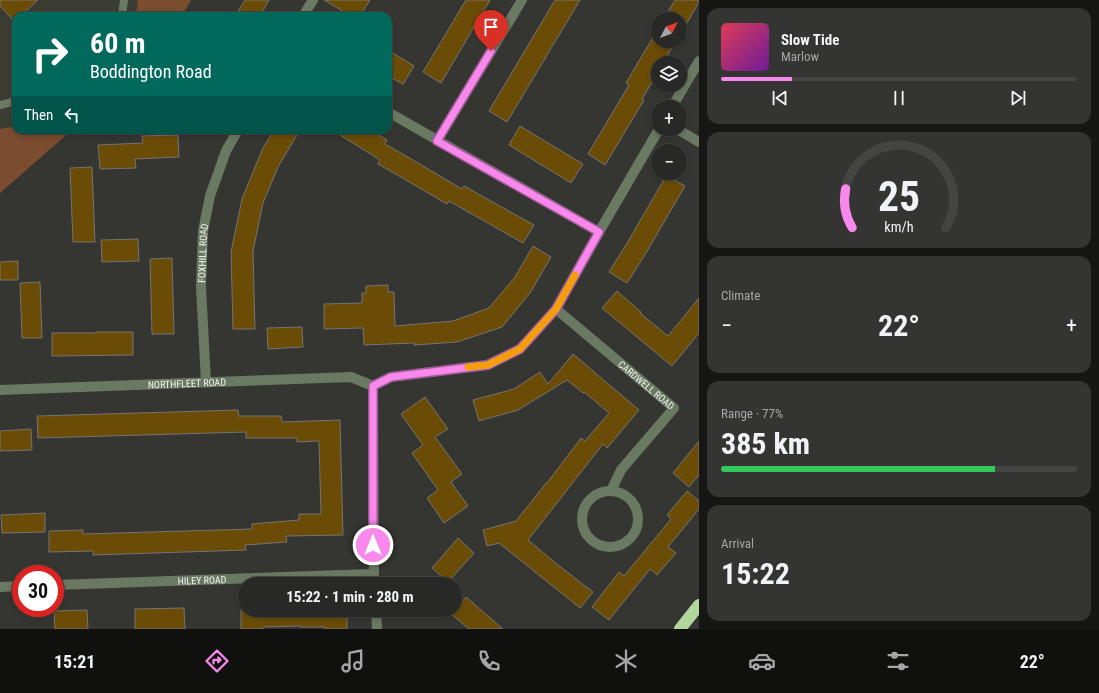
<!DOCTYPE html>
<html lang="en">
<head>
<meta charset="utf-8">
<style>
  :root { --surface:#282826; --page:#343432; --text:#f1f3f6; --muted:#a5a6a7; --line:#444443; --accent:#f888eb }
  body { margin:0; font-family:"Roboto Condensed",sans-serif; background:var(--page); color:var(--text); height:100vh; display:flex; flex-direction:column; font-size:15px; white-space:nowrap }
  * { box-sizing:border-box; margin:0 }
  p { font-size:13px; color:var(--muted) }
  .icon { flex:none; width:22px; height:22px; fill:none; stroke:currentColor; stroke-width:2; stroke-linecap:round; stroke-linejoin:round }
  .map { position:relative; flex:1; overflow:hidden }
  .drawer { display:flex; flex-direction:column; gap:8px; padding:8px; background:#161615; width:400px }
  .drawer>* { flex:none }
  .top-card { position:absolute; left:12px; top:12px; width:380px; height:122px; border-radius:12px; box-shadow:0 2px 6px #0003,0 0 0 1px var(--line); background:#00695c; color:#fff; overflow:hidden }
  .needle { width:26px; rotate:49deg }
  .controls { position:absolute; left:651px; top:12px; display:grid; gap:8px }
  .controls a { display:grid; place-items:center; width:36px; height:36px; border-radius:50%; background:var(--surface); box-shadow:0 2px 6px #0003,0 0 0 1px var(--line); font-size:20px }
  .speed { position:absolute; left:12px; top:565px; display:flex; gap:8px; font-size:20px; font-weight:700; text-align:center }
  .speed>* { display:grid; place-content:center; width:52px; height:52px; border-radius:50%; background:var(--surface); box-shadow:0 2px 6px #0003,0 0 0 1px var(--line); line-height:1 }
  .speed .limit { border:6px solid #d22; background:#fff; color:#111 }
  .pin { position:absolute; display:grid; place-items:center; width:34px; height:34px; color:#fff; margin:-41px -17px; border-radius:50% 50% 50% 0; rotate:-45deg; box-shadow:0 0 4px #0007 }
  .pin .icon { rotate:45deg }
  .me { position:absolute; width:44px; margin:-22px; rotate:0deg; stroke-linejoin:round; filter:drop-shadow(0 0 3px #0008) }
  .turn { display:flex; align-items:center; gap:14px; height:84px; padding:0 12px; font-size:18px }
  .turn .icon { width:52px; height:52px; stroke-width:2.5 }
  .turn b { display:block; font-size:28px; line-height:34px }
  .then { display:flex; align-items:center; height:38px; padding:0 12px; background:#0003; gap:8px; font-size:15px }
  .big { font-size:30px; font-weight:700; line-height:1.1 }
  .drawer .tile { flex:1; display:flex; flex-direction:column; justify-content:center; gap:6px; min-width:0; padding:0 14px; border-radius:12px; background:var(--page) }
  .drawer .dial { align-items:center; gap:0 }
  .dial svg { height:104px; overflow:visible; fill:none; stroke:var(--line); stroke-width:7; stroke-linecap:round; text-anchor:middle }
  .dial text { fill:var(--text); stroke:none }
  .song { display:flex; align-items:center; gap:12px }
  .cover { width:48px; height:48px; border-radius:6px; background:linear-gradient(135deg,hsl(350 70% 55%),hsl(280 70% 35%)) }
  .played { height:4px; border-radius:2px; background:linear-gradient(90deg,var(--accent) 20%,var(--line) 20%) }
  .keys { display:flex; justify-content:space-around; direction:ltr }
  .heat { display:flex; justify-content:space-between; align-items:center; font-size:22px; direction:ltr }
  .charge { height:6px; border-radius:3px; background:linear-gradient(90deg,#34c759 77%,var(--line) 0) }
  .trip { position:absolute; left:238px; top:577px; width:224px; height:40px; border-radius:20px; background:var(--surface); box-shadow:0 2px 6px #0003,0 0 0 1px var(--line); font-weight:700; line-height:40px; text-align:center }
  .tabs { display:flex; height:64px; justify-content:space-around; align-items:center; background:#10100f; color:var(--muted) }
  .tabs .icon { width:28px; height:28px }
  .tabs .selected { color:var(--accent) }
  .tabs b { font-size:18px; color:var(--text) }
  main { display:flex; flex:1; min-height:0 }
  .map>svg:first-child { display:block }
  .built { fill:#3b3c32 }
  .green { fill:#7b4c2d }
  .building { fill:#6b4c07; stroke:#767471 }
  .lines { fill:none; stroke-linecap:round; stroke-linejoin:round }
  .lane { stroke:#6a7962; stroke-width:8 }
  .street { stroke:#6a7962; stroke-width:10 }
  .highway { stroke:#b1d79d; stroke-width:12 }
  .route-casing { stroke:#a15899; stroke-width:10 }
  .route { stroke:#f888eb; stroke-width:7 }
  .slow { stroke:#f59e0b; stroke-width:7 }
  .labels { text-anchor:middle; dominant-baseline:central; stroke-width:4; stroke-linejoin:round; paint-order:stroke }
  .street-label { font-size:10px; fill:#f2f2f0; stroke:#1d1d1b }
</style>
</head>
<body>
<main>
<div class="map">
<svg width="699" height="629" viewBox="0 0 699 629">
  <rect width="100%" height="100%" fill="#353532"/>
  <polygon class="built" points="0,0 191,0 182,16 16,16 16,130 72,130 0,193"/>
  <g class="green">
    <polygon points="137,0 191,0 182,16 135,16 138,4"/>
    <polygon points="16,126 16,130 72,130 0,193 0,129"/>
  </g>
  <g class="building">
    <polygon points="0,0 38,0 20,16 16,16 16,20 14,21 0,6"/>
    <polygon points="245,0 269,0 260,16 235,16"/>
    <polygon points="324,0 370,0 360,16 351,16"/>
    <polygon points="466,0 490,0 441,83 423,72"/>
    <polygon points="555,0 580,0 507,122 489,111"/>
    <polygon points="675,0 699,0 699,2 680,35 680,19 664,19"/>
    <polygon points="658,29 658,41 676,41 663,63 658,63 658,72 642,99 644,100 605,165 588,154 629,85 626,83"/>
    <polygon points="388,50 414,66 403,84 388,76"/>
    <polygon points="520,126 583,164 571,183 509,145"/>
    <polygon points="274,130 300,130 278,167 263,203 253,251 255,329 233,329 231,252 242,199 263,148"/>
    <polygon points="332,130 370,130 387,140 385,144 406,156 462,189 464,186 534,225 523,243 449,201 447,204 399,176 378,164 380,160"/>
    <polygon points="178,135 179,157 135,159 136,168 100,169 98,145 143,143 142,136"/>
    <polygon points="92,167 95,242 73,242 70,168"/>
    <polygon points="666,176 685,186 646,253 627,283 609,272 626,245"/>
    <polygon points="138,239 139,261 102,262 101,240"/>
    <polygon points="533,246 551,257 530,293 502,327 457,342 414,345 414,343 364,345 363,328 324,329 324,304 362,303 362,293 366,293 366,286 388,285 388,292 394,292 395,326 453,321 489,308 515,277"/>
    <polygon points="172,258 174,334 152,334 150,259"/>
    <polygon points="18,261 18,280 0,280 0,262"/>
    <polygon points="40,282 42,338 22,338 20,283"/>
    <polygon points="617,291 641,312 640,313 668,336 699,298 699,333 672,366 602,308"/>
    <polygon points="302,327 303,347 268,349 267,328"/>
    <polygon points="96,332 133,332 133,355 52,356 52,333 96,333"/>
    <polygon points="573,354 639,410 607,448 603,444 528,540 558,565 593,592 580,608 499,543 487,546 483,530 516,521 547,482 547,483 581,438 585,441 609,413 584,392 583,393 567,380 518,410 479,421 473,400 514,389 540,372 548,384"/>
    <polygon points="425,397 448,429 435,437 462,474 451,482 468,506 444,523 427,498 438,490 412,453 423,445 401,414"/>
    <polygon points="238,410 239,416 281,416 282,422 340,420 343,535 286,536 287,542 245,545 246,550 93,555 93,551 49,552 49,531 83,530 83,534 252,529 252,524 299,520 299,514 321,514 319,441 297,442 297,438 246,438 246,432 38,438 37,416"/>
    <polygon points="31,429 32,450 0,451 0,431"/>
    <polygon points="699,441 699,475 689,487 673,473"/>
    <polygon points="687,491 699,501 699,509 668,547 676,553 657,575 650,569 609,620 592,607 619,572 624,576 671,519 667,515"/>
    <polygon points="45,513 45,532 2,533 1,515"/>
    <polygon points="458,538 474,553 448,582 432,568"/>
    <polygon points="466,597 503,629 469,629 451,614"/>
    <polygon points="184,608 185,629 135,629 135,609"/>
    <polygon points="87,610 88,629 55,629 54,611"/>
    <polygon points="241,610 347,610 347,629 325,629 325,627 300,627 300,626 263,627 263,629 241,629"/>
  </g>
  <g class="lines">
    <g class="lane">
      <polyline points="122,16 124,0"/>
      <polyline points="0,105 16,101"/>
    </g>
    <g class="street">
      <polyline points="303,16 313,0"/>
      <polyline points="672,107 699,61"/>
      <polyline points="388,112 599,232"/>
      <polyline points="677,129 699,142"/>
      <polyline points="437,141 522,0"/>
      <path id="s1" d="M556,309L674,408L621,470L611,491"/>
      <path id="s2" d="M206,382L201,287L203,231L210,196L226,151L238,130"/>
      <polyline points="373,386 391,377 487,365 520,349 556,309 599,232 659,129"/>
      <polyline points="373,386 374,584"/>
      <path id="s3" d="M0,390L351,377L373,386"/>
      <circle cx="610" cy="519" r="28"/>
      <path id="s4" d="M55,585L373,574"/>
      <polyline points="0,587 21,586"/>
      <polyline points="376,610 377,629"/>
    </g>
    <polyline class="highway" points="680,629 699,605"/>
  </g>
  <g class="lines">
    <defs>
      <polyline id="route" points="373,545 373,386 391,377 488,365 520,349 556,309 599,232 437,141 491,51"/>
    </defs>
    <use href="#route" class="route-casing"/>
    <use href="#route" class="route"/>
    <polyline class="slow" points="468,367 488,365 520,349 556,309 575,275"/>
  </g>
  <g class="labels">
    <g class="street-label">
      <text stroke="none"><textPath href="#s2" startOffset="129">FOXHILL ROAD</textPath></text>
      <text stroke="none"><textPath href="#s3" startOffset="187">NORTHFLEET ROAD</textPath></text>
      <text stroke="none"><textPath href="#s1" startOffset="118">CARDWELL ROAD</textPath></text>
      <text stroke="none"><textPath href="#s4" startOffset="147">HILEY ROAD</textPath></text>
    </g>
  </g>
</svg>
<div class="controls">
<a><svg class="needle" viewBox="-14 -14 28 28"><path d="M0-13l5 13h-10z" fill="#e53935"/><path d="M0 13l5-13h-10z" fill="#a5a6a7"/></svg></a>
<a><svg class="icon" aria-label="layers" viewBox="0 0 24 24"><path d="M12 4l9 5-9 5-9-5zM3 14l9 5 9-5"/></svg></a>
<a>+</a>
<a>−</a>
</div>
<div class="speed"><div class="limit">30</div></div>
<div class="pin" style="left:491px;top:51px;background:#d93025"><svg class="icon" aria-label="arrive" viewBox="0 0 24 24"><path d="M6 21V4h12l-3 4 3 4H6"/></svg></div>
<svg class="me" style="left:373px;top:545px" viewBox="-20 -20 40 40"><circle r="17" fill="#f888eb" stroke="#fff" stroke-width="3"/><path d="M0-11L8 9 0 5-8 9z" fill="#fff"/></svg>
<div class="trip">15:22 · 1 min · 280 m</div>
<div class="top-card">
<div class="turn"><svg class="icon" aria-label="right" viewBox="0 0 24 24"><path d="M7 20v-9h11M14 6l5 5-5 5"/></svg><div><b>60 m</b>Boddington Road</div></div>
<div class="then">Then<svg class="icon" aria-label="left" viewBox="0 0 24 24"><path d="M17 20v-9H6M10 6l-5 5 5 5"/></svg></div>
</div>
</div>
<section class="drawer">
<div class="tile">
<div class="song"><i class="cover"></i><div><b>Slow Tide</b><p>Marlow</p></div></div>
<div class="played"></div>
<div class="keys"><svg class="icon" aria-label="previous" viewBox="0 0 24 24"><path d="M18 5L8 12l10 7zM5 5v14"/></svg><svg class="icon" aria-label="pause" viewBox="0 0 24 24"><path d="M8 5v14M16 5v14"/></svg><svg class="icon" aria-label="next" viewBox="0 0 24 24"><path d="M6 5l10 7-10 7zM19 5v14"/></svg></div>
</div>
<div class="tile dial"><svg viewBox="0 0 100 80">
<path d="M14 69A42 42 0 1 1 86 69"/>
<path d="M14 69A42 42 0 0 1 9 39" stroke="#f888eb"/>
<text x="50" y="56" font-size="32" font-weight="700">25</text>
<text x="50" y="72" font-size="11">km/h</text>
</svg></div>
<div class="tile"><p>Climate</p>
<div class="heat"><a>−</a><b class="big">22°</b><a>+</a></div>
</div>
<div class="tile"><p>Range · 77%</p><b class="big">385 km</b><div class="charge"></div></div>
<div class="tile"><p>Arrival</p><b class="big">15:22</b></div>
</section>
</main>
<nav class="tabs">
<b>15:21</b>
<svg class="icon selected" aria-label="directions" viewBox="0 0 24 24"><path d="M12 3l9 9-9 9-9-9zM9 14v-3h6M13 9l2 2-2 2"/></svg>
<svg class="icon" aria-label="music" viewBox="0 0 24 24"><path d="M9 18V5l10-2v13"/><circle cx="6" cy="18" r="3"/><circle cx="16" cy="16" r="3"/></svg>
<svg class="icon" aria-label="phone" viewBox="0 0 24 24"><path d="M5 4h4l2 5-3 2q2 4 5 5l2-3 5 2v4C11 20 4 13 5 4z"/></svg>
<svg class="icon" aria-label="climate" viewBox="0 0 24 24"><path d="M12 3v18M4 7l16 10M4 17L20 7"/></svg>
<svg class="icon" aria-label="car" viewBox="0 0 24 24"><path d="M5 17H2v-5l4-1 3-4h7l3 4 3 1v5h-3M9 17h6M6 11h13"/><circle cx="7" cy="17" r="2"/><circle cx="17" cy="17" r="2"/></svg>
<svg class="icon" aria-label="filters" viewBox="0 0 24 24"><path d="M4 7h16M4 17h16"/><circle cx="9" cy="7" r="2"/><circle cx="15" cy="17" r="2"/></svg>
<b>22°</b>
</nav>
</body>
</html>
